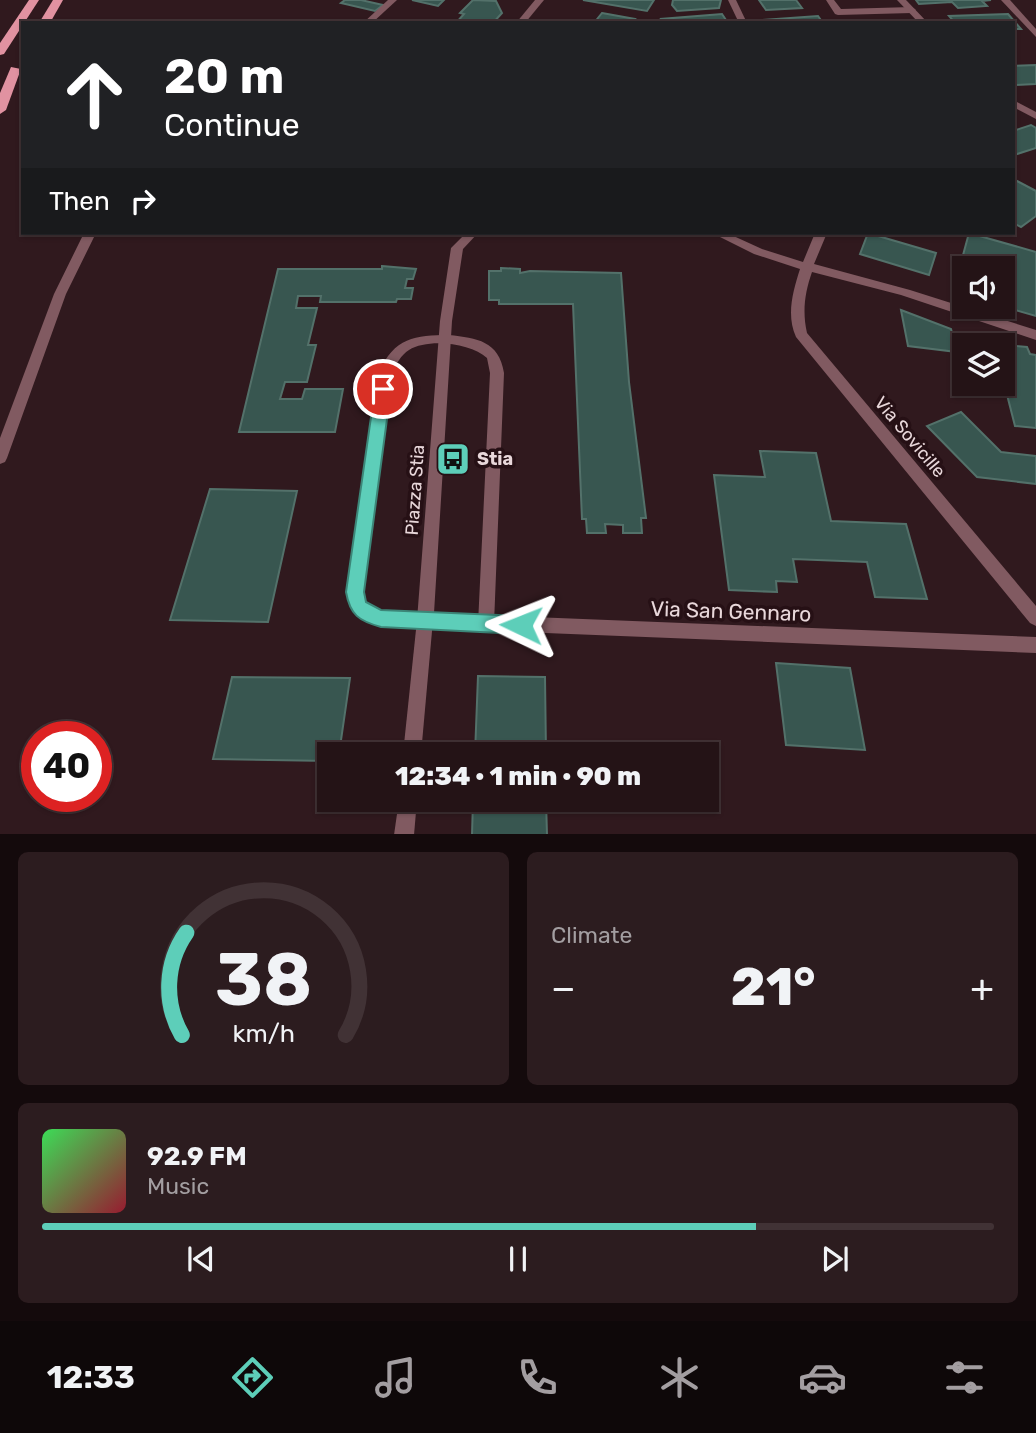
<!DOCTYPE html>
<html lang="en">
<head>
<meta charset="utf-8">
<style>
  :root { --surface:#241316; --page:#2c1c1f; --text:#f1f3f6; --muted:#a39ea1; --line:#413235; --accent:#5dceb9 }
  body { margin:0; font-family:Rubik,sans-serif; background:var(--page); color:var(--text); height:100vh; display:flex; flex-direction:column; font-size:26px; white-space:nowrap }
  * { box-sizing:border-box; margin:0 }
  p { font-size:23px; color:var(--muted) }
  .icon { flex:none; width:38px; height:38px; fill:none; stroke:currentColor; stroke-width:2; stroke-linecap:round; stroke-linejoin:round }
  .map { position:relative; height:834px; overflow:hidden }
  .details { display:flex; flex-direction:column; gap:18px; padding:18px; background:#140a0c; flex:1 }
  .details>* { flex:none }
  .guide { position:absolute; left:21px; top:21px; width:994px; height:214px; border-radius:0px; box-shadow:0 2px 5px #0004,0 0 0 2px var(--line); background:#202124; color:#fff; overflow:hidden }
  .buttons { position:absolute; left:952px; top:256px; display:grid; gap:14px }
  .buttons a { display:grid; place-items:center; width:63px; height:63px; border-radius:0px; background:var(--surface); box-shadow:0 2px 5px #0004,0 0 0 2px var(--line); font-size:35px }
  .speed { position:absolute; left:21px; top:721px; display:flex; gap:14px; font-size:35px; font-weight:700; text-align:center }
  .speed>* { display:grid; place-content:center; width:91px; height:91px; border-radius:50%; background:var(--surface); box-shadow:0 2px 5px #0004,0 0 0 2px var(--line); line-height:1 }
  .speed .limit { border:10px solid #d22; background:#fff; color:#111 }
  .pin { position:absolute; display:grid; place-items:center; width:60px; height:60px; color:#fff; margin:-30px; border:4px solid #fff; border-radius:50%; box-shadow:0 2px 7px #0007 }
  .me { position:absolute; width:77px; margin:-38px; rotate:272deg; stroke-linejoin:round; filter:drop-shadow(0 0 5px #0008) }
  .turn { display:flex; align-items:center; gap:24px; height:147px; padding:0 28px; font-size:32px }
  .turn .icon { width:91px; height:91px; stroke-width:2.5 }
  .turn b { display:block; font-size:49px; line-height:60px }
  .then { display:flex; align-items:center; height:66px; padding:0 28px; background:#0003; gap:14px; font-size:26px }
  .big { font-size:52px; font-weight:800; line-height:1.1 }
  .details .widget { flex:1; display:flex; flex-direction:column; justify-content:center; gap:10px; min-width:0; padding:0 24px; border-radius:10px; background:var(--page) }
  .details .dial { align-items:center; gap:0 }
  .dial svg { height:182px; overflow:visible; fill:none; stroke:var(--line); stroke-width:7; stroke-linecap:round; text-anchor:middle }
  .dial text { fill:var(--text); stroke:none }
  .song { display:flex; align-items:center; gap:21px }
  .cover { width:84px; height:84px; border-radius:10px; background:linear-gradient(135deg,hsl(130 70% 55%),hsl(350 70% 35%)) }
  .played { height:7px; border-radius:4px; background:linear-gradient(90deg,var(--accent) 75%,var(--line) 75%) }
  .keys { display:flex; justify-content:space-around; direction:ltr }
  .heat { display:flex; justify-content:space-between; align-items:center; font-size:38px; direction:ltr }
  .details .tiles { flex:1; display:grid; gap:18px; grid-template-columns:1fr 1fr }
  .widget:last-child { grid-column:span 2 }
  .trip { position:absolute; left:317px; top:742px; width:402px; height:70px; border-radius:0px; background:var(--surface); box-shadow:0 2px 5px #0004,0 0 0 2px var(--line); font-weight:800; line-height:70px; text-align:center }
  .tabs { display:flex; height:112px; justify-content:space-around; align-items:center; background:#0e0809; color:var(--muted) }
  .tabs .icon { width:49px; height:49px }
  .tabs .active { color:var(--accent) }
  .tabs b { font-size:32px; color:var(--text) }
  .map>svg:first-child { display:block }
  .building { fill:#385650; stroke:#53716a; stroke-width:2 }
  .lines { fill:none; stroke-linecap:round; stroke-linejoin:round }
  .service { fill:#815a61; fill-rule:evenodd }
  .minor { fill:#815a61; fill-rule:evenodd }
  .tertiary { fill:#815a61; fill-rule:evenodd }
  .primary { fill:#e192a1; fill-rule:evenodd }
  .route { fill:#5dceb9; stroke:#3c8678; stroke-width:2 }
  .labels { text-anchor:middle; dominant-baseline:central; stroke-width:7; stroke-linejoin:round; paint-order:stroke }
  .street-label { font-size:18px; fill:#e8d7da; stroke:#261015 }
  .poi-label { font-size:18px; font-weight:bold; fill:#e8d7da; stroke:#261015; text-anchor:start }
  .near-street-label { font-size:21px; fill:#e8d7da; stroke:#261015 }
</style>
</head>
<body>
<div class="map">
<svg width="1036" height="835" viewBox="0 0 1036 835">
  <rect width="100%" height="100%" fill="#30191e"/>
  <g class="building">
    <polygon points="345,0 361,0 383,5 375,11 341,3"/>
    <polygon points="412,0 444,0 438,6"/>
    <polygon points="473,0 496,1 502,13 493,23 456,23 464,14 460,13"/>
    <polygon points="583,0 654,0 647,11"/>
    <polygon points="673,0 721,0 719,8 677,11 672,5"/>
    <polygon points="759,0 796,0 802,8 766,10"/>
    <polygon points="916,0 991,0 982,1 987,6 958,8 952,2 919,4"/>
    <polygon points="602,13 635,19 632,23 594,23"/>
    <polygon points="722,14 728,23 663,23 661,19"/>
    <polygon points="1008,14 1021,29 1013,29 1013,23 955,23 949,16"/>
    <polygon points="818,16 823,23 763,23 761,20"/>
    <polygon points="1036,65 1036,84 1014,85 1013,66"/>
    <polygon points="1031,125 1036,128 1036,148 1014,155 1013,131"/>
    <polygon points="1017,181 1036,191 1036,216 1021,227 1013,223 1013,184"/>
    <polygon points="868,233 936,253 929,275 860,254"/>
    <polygon points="969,233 1036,252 1036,316 1001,306 1003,268 964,268 964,296 953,292"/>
    <polygon points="382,266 416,269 413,279 407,279 405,288 413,288 411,299 397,299 396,302 320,302 321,296 298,296 296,308 317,308 308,345 316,345 307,382 285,382 280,399 302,399 305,389 343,389 335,432 239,432 278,269 382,269"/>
    <polygon points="501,268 520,269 520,273 530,271 621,273 629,382 646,518 641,518 642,533 623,533 623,525 605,524 606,533 587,533 586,519 582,519 573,304 499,304 499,300 489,300 489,271 501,271"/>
    <polygon points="901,310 951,329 957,352 908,346"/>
    <polygon points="1003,345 1027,347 1030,354 1036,355 1036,428 1015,426 1003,379"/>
    <polygon points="961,412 1001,452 1036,456 1036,484 977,477 927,426"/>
    <polygon points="760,451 816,453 831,521 906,524 927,599 875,597 867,562 793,559 797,582 776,581 777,592 729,590 714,475 765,477"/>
    <polygon points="210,489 297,491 268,622 170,620"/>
    <polygon points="776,663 850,668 865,750 786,745"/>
    <polygon points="478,676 545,677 546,754 475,754"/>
    <polygon points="232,677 350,678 339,754 329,754 329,761 213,759"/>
    <polygon points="473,800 546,800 547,835 472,835"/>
  </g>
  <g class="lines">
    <g class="service">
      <polygon points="826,0 834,0 841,9 912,7 916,10 912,13 838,15 835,14"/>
      <path d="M449,335C477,338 499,341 504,373L494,624L492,629L486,632L480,629L478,624L490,373L487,358C471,343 428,338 409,350C401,355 396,364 393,372L363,592C369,624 409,606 431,615L433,620L431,625C414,632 373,628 359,617C350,611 349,602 347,592L379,372C394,338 415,335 449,335Z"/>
    </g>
    <g class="minor">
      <polygon points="388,0 397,0 372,23 363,23"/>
      <polygon points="535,0 544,0 525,23 516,23"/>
      <polygon points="728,0 736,0 747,23 739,23"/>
      <polygon points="897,0 906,0 928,23 919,23"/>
      <polygon points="1013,100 1036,112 1036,119 1013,107"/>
      <path d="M712,233H727L762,249L803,262L815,233H827L814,264L910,290L1036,330V340L901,295L812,272C805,292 802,311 807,333L1036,606V626L1030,623L796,337C786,315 793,291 800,269L754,254Z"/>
      <polygon points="425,612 431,615 433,620 421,754 403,754 417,620 419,615"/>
      <polygon points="399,800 417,800 414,835 394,835"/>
    </g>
    <g class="tertiary">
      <polygon points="1001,0 1010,0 1036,29 1036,37"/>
      <polygon points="84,233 96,233 66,294 7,458 5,462 0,464 0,438 54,294"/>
      <polygon points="466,233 478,233 463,249 452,321 434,613 1036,637 1036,653 425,628 419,625 417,620 440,321 451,248"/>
    </g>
    <g class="primary">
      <polygon points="29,0 39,0 4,54 0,55 0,43"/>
      <polygon points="53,0 63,0 50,23 39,23"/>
      <polygon points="11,67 21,69 6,110 0,114 0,93"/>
    </g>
  </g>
  <path class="route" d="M383,383L391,389L364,592L366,602L381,610L521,616L528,619L531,625L528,631L521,634L381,627C359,621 350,615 346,592L375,389Z"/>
  <defs>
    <symbol id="bus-square" viewBox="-11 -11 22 22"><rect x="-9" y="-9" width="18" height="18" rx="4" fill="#5dceb9" stroke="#261015"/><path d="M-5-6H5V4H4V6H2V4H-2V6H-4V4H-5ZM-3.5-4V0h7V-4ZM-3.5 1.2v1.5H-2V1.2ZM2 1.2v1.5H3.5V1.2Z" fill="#111"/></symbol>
  </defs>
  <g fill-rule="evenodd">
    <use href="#bus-square" x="434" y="440" width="38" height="38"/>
  </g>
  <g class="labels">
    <g class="street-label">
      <text transform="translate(910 437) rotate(50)">Via Sovicille</text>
      <text transform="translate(415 490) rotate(-86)">Piazza Stia</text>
    </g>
    <g class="poi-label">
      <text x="477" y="459">Stia</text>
    </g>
    <g class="near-street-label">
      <text transform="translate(731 611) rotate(2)">Via San Gennaro</text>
    </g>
  </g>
</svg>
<div class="buttons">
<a><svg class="icon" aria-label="sound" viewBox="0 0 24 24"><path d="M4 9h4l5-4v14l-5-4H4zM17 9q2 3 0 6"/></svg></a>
<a><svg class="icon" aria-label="layers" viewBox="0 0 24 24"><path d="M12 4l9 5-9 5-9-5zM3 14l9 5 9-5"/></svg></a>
</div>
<div class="speed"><div class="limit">40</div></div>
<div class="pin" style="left:383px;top:389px;background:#d93025"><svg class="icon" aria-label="arrive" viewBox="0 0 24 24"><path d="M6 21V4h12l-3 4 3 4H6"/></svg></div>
<svg class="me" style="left:521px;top:625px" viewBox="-20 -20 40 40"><path d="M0-17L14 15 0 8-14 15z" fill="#5dceb9" stroke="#fff" stroke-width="4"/></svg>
<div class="trip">12:34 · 1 min · 90 m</div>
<div class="guide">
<div class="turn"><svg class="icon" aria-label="ahead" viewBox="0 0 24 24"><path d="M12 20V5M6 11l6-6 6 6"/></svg><div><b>20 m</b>Continue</div></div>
<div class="then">Then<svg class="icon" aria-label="right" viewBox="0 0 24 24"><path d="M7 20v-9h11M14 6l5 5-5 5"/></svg></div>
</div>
</div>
<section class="details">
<div class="tiles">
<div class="widget dial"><svg viewBox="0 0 100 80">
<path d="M14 69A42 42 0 1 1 86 69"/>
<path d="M14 69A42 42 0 0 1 16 24" stroke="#5dceb9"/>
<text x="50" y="56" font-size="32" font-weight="700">38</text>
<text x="50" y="72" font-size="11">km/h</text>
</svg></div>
<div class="widget"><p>Climate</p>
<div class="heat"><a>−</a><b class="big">21°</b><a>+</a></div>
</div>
<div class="widget">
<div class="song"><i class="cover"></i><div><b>92.9 FM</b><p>Music</p></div></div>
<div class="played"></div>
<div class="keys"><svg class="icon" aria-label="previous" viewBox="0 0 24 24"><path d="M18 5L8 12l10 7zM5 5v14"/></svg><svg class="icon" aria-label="pause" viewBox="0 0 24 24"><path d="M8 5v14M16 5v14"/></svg><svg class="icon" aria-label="next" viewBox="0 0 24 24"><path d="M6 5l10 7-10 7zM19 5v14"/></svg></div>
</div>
</div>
</section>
<nav class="tabs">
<b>12:33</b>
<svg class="icon active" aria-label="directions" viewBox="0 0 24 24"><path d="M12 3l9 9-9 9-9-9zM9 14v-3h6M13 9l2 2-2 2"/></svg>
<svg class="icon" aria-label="music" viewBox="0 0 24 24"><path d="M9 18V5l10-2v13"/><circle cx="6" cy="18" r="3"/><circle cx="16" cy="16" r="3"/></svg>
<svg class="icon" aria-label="phone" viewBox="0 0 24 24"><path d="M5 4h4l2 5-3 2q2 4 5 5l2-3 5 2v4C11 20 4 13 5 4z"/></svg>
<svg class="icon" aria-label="climate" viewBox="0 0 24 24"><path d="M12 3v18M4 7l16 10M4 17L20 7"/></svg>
<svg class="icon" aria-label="car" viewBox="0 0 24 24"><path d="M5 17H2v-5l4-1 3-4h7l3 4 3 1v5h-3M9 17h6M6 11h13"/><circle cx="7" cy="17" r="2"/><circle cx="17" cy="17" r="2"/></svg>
<svg class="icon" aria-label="filters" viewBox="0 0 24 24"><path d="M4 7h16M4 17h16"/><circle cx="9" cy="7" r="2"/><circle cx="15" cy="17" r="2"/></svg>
</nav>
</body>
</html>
